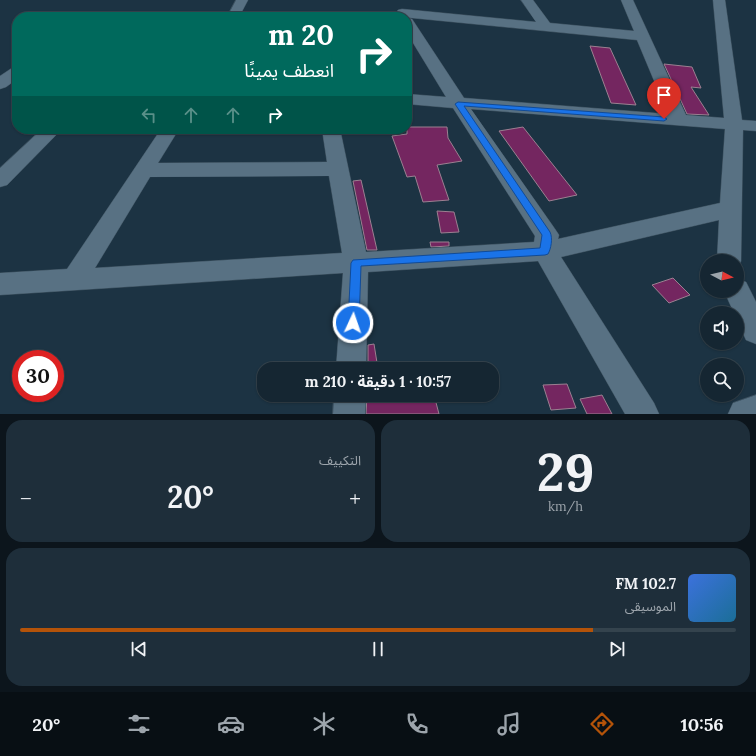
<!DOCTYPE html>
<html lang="ar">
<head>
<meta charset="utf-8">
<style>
  :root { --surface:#152632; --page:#1e2e3a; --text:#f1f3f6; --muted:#9da5ac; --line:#34434d; --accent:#b45309 }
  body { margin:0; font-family:Lora,"Noto Sans Arabic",serif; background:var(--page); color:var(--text); direction:rtl; height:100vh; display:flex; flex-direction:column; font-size:15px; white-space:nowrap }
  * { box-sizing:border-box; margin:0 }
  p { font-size:13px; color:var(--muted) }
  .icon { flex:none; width:22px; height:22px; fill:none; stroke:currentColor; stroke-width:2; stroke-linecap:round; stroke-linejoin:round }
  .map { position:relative; height:414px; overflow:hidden; direction:ltr }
  .sheet { display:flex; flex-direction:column; gap:6px; padding:6px; background:#0c151c; flex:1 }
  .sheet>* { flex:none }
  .top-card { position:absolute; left:12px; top:12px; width:400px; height:122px; border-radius:16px; box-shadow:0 1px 3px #0004,0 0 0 1px var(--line); direction:rtl; background:#00695c; color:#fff; overflow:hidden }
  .needle { width:26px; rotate:97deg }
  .controls { position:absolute; left:700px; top:254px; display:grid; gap:8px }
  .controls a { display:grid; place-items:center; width:44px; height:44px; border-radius:50%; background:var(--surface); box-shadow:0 1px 3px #0004,0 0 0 1px var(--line); font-size:20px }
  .speed { position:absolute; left:12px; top:350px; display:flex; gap:8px; font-size:20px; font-weight:700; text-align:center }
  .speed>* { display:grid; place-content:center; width:52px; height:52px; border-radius:50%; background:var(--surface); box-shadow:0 1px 3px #0004,0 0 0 1px var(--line); line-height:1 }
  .speed .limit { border:6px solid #d22; background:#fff; color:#111 }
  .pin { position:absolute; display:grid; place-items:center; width:34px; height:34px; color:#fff; margin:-41px -17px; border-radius:50% 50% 50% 0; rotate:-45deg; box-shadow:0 0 4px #0007 }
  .pin .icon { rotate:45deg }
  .me { position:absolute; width:44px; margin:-22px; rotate:3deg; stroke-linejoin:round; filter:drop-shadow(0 0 3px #0008) }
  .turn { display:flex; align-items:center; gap:14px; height:84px; padding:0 12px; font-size:18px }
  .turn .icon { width:52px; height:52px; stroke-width:2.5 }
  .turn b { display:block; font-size:28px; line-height:34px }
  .lanes { display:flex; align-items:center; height:38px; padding:0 12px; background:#0003; justify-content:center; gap:20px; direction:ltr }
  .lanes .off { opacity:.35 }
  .big { font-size:30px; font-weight:700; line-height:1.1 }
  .sheet .tile { flex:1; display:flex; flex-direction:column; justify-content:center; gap:6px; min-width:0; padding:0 14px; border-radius:16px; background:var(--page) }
  .sheet .dial { align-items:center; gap:0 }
  .dial b { font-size:52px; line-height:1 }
  .song { display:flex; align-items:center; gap:12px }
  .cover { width:48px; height:48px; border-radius:6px; background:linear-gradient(135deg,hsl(220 70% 55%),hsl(200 70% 35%)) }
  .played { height:4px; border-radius:2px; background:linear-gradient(90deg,var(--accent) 80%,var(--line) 80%) }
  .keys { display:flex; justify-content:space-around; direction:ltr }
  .heat { display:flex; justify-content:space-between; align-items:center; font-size:22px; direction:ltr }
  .sheet .tiles { flex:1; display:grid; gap:6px; grid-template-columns:1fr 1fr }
  .tile:last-child { grid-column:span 2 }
  .trip { position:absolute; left:257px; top:362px; width:242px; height:40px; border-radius:16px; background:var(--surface); box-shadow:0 1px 3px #0004,0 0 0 1px var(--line); font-weight:700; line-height:40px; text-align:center; direction:rtl }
  .tabs { display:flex; height:64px; justify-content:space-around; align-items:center; background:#080f14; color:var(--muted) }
  .tabs .icon { width:28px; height:28px }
  .tabs .on { color:var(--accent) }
  .tabs b { font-size:18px; color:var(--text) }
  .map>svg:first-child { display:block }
  .building { fill:#742660; stroke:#9b8091 }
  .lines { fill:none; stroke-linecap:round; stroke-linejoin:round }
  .minor-casing { stroke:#3d515f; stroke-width:1 }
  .minor { fill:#587183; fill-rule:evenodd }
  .route { fill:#1a73e8; stroke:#114b97 }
</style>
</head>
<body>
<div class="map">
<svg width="756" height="414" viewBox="0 0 756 414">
  <rect width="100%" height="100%" fill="#1c3343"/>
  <g class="building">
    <polygon points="590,46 610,48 636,105 611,103"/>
    <polygon points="664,64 692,67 701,88 691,87 709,115 687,114"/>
    <polygon points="407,127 447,127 448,138 462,161 437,165 449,200 423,202 415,176 407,177 392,136 407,134"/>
    <polygon points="523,127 577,195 549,201 499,131"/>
    <polygon points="361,180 377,250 367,250 353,181"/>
    <polygon points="437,211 454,212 459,232 441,233"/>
    <polygon points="430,242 449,242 449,246 431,247"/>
    <polygon points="673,278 690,295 669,303 652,285"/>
    <polygon points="374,344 378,369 368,369 368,345"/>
    <polygon points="567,384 576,408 551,410 543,385"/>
    <polygon points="367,395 434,395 439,414 366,414"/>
    <polygon points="602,395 612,414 587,414 580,399"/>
  </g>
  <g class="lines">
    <defs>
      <g id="minor">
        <polygon points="236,0 248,0 239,17 227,17"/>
        <path d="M521,0H533L550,23L634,31L621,0H633L686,115L724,118L713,0H725L742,120L756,121V131L743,130L741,261L738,268L737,261H717L719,220L561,257L654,403L659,414H625L538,261L368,272L366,369H336L343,273L0,295V273L67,269L161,129H179L158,163L327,162L322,129H340L366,252L534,242L535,236L453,108L407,104V94L446,97L407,33V18L412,19L464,98L668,114L637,40L402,17L398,16L396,13L398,10L402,9L536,22ZM471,109L725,129L720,203L558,239L559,235L555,229ZM329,176L342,253L95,268L150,177Z"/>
        <polygon points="17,66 17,79 6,87 0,89 0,76 12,68"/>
        <polygon points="42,129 62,129 7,185 0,187 0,168"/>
        <polygon points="737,279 746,282 756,302 756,344 746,340 737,320 737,313 734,313 724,291 737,291"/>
        <polygon points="334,395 366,395 365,414 333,414"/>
        <polygon points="756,395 756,414 728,414 733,403"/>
      </g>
    </defs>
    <use href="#minor" class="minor-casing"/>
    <use href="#minor" class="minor"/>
  </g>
  <path class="route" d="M458,102L664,117L667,119L664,121L464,106L550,232C553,238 551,249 548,254L545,255L361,266L359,323L357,327L353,329L349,327L348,323L351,263L353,260L540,248L542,235L455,104Z"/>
</svg>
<div class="controls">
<a><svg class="needle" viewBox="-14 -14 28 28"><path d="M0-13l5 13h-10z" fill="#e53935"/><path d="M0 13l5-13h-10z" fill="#9da5ac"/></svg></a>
<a><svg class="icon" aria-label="sound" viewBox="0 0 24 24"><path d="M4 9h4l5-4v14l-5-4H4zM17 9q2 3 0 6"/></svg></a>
<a><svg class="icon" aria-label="search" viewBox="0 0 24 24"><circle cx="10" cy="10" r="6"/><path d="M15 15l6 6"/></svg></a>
</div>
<div class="speed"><div class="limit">30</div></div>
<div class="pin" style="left:664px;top:119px;background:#d93025"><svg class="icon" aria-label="arrive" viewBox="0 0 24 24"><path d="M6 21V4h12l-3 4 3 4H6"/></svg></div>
<svg class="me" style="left:353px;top:323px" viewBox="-20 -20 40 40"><circle r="17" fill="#1a73e8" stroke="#fff" stroke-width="3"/><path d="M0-11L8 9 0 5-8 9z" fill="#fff"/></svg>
<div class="trip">10:57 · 1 دقيقة · 210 m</div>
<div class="top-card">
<div class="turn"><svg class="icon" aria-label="right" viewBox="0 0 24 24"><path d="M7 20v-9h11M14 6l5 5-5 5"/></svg><div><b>20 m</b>انعطف يمينًا</div></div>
<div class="lanes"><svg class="icon off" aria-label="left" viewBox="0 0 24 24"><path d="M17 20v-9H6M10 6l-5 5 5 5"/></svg><svg class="icon off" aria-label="ahead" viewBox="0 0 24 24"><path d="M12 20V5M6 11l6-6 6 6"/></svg><svg class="icon off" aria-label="ahead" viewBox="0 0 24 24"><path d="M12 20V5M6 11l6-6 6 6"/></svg><svg class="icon" aria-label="right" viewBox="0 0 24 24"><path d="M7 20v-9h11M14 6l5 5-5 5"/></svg></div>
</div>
</div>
<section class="sheet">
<div class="tiles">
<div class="tile dial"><b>29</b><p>km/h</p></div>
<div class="tile"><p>التكييف</p>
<div class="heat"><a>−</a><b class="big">20°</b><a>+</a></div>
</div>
<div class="tile">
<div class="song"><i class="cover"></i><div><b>102.7 FM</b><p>الموسيقى</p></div></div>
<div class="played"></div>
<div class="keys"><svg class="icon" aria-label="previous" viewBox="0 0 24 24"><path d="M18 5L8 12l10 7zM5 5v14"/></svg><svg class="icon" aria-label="pause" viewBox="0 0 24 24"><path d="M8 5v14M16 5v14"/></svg><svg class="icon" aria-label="next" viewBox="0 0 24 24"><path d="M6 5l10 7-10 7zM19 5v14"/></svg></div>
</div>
</div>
</section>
<nav class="tabs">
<b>10:56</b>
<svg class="icon on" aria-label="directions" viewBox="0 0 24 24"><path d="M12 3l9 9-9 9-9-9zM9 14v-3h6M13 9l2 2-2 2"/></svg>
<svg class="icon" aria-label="music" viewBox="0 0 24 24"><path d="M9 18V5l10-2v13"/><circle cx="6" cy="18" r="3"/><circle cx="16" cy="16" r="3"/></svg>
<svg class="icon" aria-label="phone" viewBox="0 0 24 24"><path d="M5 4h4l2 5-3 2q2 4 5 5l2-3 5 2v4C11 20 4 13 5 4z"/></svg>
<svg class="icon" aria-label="climate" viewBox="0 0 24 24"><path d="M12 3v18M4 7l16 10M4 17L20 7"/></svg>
<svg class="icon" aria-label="car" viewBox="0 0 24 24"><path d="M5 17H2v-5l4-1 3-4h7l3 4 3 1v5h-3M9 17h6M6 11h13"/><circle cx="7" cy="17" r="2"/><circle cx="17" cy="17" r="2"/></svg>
<svg class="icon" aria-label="filters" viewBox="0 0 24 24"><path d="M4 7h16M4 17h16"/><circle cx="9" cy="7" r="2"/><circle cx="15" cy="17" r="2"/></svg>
<b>20°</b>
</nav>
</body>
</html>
